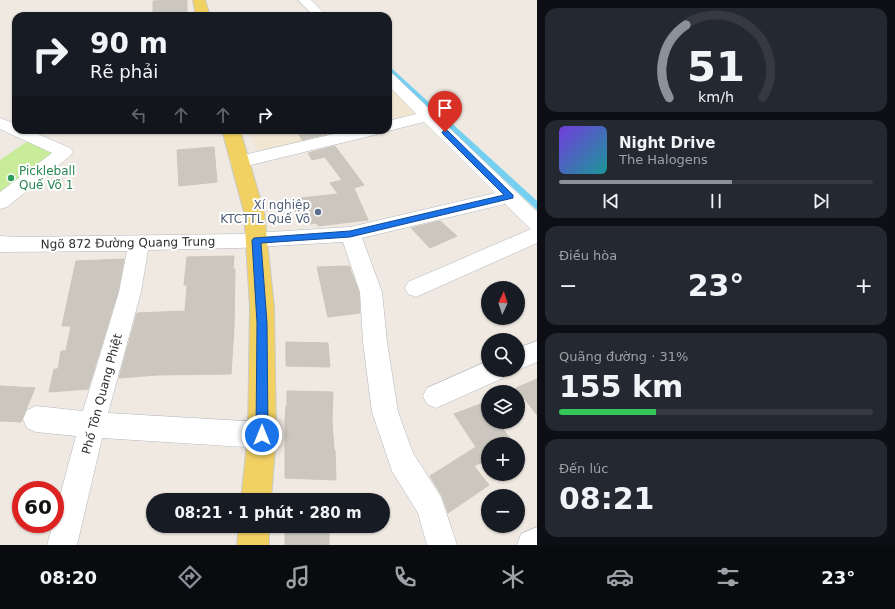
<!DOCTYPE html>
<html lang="vi">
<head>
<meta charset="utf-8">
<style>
  :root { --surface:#171b24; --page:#242831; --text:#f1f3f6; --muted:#9ea1a6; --line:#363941; --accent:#8c9099 }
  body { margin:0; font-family:"DejaVu Sans",sans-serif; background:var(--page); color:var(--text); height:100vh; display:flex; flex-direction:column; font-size:15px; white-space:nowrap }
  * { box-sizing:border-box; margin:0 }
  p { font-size:13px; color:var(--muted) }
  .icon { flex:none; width:22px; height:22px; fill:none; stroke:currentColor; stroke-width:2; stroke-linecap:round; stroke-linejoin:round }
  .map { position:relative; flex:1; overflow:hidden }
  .details { display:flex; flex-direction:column; gap:8px; padding:8px; background:#0d0f14; width:358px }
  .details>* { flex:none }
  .hud { position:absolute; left:12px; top:12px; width:380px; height:122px; border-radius:12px; box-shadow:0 1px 3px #0004; background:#171b24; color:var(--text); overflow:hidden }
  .needle { width:26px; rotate:4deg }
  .tools { position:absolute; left:481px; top:281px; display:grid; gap:8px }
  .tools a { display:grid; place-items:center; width:44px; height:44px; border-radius:50%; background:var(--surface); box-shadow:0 1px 3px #0004; font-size:20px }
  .speed { position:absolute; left:12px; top:481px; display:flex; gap:8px; font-size:20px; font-weight:700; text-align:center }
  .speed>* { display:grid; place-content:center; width:52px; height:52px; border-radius:50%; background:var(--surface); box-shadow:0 1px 3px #0004; line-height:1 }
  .speed .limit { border:6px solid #d22; background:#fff; color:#111 }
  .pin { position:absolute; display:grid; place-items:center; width:34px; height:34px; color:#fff; margin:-41px -17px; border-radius:50% 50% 50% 0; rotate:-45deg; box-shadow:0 0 4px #0007 }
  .pin .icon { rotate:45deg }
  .me { position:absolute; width:44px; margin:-22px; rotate:0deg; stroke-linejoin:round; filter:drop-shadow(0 0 3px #0008) }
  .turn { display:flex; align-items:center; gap:14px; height:84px; padding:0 12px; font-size:18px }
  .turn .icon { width:52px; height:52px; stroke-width:2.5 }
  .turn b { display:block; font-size:28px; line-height:34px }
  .lanes { display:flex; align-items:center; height:38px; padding:0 12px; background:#0003; justify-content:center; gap:20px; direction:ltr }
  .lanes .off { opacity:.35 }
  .big { font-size:30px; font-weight:700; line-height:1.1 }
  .details .tile { flex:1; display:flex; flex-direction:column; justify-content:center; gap:6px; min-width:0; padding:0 14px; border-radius:12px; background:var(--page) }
  .details .dial { align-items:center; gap:0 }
  .dial svg { height:104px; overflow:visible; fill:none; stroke:var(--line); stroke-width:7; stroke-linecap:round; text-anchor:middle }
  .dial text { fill:var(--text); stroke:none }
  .song { display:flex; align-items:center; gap:12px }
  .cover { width:48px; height:48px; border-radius:6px; background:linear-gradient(135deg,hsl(260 70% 55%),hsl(180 70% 35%)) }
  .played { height:4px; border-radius:2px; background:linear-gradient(90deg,var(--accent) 55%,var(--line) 55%) }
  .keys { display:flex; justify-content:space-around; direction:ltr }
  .heat { display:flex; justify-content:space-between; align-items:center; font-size:22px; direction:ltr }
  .charge { height:6px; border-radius:3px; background:linear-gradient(90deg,#34c759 31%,var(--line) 0) }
  .trip { position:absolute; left:146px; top:493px; width:244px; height:40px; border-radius:20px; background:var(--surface); box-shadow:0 1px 3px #0004; font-weight:700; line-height:40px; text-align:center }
  .dock { display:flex; height:64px; justify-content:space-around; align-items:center; background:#090b0e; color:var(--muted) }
  .dock .icon { width:28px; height:28px }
  .dock .active { color:var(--accent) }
  .dock b { font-size:18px; color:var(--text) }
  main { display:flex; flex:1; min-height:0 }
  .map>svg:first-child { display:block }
  .education { fill:#f0e6d1 }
  .pitch { fill:#c9ec9a }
  .water { fill:#75cff0 }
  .building { fill:#cbc7bf; stroke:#cbc5ba }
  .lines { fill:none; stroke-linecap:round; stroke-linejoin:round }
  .minor-casing { stroke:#b4b7c1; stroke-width:1 }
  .major-casing { stroke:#c9c9c9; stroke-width:2 }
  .minor { fill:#fff; fill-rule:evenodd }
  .major { fill:#f2d163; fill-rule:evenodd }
  .route { fill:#1a73e8; stroke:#114b97 }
  .leisure-dot { fill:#2e9e5b; stroke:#fff; stroke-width:1.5 }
  .service-dot { fill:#5c6f8a; stroke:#fff; stroke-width:1.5 }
  .labels { text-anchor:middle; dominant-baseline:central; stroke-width:4; stroke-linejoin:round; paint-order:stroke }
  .leisure-label { font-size:12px; fill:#27864d; stroke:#fff; text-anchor:start }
  .service-label { font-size:12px; fill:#4e5e75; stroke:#fff; text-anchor:end }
  .street-label { font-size:12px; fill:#2e2e2e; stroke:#fff }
</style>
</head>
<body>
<main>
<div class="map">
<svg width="537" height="545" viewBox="0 0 537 545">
  <rect width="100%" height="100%" fill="#efe9e1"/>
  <g class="education">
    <polygon points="388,84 422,116 388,124"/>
    <polygon points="250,130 360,130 258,153"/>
  </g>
  <polygon class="pitch" points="28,141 50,150 51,156 0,195 0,160"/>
  <polygon class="water" points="388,65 537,201 537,210 388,72"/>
  <g class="building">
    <polygon points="177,0 187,0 187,16 153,16 153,1"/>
    <polygon points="297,130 324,130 327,134 302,140"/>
    <polygon points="335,146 364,185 354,188 368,220 318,226 317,223 310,224 306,222 304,218 297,217 291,199 338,194 330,183 342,180 325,157 312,160 308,153"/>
    <polygon points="214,147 217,182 179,186 177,150"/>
    <polygon points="440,221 457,236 430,248 411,228"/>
    <polygon points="234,256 233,269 235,269 234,327 231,374 157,375 119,378 137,313 185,311 187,285 184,285 187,257"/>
    <polygon points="124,259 118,292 88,389 49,392 54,369 58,369 61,351 66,351 71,326 62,326 76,261"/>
    <polygon points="349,266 359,292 360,313 328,317 317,267"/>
    <polygon points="286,342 328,343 330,367 286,366"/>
    <polygon points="537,379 537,415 516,388"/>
    <polygon points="0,386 35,388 21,422 0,421"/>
    <polygon points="287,391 333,392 332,420 334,450 335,450 336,480 285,478 285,421 286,406 287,406"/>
    <polygon points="483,403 488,409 488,422 498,422 514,444 488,444 488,465 485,461 474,466 489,485 448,513 442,496 430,476 476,447 454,414"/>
    <polygon points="285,527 329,530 329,545 285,545"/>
  </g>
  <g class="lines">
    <defs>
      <g id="minor">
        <polygon points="298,0 311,0 327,16 314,16"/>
        <polygon points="388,73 393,74 537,212 537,243 416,297 408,294 405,288 408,282 531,229 505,204 362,238 382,292 387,342 398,412 413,453 441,497 457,545 427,545 418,513 392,471 372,412 363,342 360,292 343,242 238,248 148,250 141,292 108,413 262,422 271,426 275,435 271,444 262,448 102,438 77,545 47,545 53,524 55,524 55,515 76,436 36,432 27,428 23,419 27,410 36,406 83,411 119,292 127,251 0,252 0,236 19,237 238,234 350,227 495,193 424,122 388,131 384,130 388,130 388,121 416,114 388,85"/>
        <polygon points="0,118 16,124 16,130 29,130 70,148 73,152 70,156 7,207 0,209 0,192 52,153 0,129"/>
        <polygon points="351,130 380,130 378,134 239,168 233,166 230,162 233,158 239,156"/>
        <polygon points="537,341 537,362 518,370 518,348"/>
        <polygon points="488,361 488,370 506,370 503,378 436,408 427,404 423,396 427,388"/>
        <polygon points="537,527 537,545 517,545 521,534"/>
      </g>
      <g id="major">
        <polygon points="193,0 205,0 210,16 196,16"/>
        <polygon points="222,130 240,130 264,212 274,307 276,435 271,500 241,500 248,435 250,307 244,212"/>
        <polygon points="239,526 269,526 269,545 237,545"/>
      </g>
    </defs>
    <use href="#minor" class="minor-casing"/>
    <use href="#major" class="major-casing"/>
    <use href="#minor" class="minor"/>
    <use href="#major" class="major"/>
  </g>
  <polygon class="route" points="445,130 448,131 513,195 513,198 350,237 261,243 267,323 268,435 266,439 262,441 258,439 256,435 257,323 252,240 254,238 350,231 504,195 443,134 442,132"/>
  <circle class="leisure-dot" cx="11" cy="178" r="4"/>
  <circle class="service-dot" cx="318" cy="212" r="4"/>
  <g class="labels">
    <g class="leisure-label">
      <text x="19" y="171">Pickleball<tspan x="19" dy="14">Quế Võ 1</tspan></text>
    </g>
    <g class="service-label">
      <text x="310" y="205">Xí nghiệp<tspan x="310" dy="14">KTCTTL Quế Võ</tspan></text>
    </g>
    <g class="street-label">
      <text transform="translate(128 243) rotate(-1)">Ngõ 872 Đường Quang Trung</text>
      <text transform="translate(102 394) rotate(-75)">Phố Tôn Quang Phiệt</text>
    </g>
  </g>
</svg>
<div class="tools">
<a><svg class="needle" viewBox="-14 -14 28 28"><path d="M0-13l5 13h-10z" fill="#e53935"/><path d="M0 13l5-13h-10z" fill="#9ea1a6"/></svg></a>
<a><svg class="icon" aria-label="search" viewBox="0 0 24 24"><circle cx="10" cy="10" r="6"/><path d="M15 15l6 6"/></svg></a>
<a><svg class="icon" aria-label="layers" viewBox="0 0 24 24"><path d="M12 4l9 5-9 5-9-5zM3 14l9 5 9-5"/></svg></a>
<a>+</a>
<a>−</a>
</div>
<div class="speed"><div class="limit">60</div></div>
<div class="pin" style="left:445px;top:132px;background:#d93025"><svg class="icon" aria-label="arrive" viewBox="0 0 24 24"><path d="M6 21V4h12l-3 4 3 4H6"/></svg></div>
<svg class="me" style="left:262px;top:435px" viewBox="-20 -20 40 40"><circle r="17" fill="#1a73e8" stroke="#fff" stroke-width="3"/><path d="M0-11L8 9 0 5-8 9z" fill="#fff"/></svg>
<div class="trip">08:21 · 1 phút · 280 m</div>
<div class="hud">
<div class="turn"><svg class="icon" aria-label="right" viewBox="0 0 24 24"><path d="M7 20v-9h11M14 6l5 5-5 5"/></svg><div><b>90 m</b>Rẽ phải</div></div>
<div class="lanes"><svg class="icon off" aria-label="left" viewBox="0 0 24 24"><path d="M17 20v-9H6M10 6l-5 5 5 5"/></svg><svg class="icon off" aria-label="ahead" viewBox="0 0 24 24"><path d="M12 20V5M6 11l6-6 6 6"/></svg><svg class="icon off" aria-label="ahead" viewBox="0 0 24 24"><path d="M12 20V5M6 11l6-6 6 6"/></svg><svg class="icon" aria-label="right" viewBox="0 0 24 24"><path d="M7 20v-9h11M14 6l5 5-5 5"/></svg></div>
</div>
</div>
<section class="details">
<div class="tile dial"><svg viewBox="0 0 100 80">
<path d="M14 69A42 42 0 1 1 86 69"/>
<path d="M14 69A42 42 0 0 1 27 13" stroke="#8c9099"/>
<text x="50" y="56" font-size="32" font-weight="700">51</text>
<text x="50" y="72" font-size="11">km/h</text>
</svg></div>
<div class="tile">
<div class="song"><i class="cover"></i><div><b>Night Drive</b><p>The Halogens</p></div></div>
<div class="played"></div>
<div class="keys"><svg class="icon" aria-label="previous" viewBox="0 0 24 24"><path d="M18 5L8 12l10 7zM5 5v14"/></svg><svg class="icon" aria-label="pause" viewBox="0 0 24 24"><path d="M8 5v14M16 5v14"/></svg><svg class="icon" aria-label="next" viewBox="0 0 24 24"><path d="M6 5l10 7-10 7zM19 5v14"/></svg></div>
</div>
<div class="tile"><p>Điều hòa</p>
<div class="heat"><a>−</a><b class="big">23°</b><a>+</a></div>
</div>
<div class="tile"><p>Quãng đường · 31%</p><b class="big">155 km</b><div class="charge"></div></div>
<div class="tile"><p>Đến lúc</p><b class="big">08:21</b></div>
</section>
</main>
<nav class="dock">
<b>08:20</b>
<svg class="icon active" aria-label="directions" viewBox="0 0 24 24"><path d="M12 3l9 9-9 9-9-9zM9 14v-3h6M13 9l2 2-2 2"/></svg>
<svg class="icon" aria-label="music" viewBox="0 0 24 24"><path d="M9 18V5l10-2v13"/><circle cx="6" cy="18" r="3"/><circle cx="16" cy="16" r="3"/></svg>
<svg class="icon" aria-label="phone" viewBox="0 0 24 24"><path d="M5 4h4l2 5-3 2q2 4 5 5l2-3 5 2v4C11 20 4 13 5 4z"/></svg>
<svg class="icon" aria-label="climate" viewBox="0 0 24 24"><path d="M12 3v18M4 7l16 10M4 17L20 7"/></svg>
<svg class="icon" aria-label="car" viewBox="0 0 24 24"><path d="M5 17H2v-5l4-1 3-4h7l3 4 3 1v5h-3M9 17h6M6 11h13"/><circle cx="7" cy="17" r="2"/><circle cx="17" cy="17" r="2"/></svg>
<svg class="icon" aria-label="filters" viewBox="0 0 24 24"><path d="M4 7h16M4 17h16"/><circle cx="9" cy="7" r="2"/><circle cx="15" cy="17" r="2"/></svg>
<b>23°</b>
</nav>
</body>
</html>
